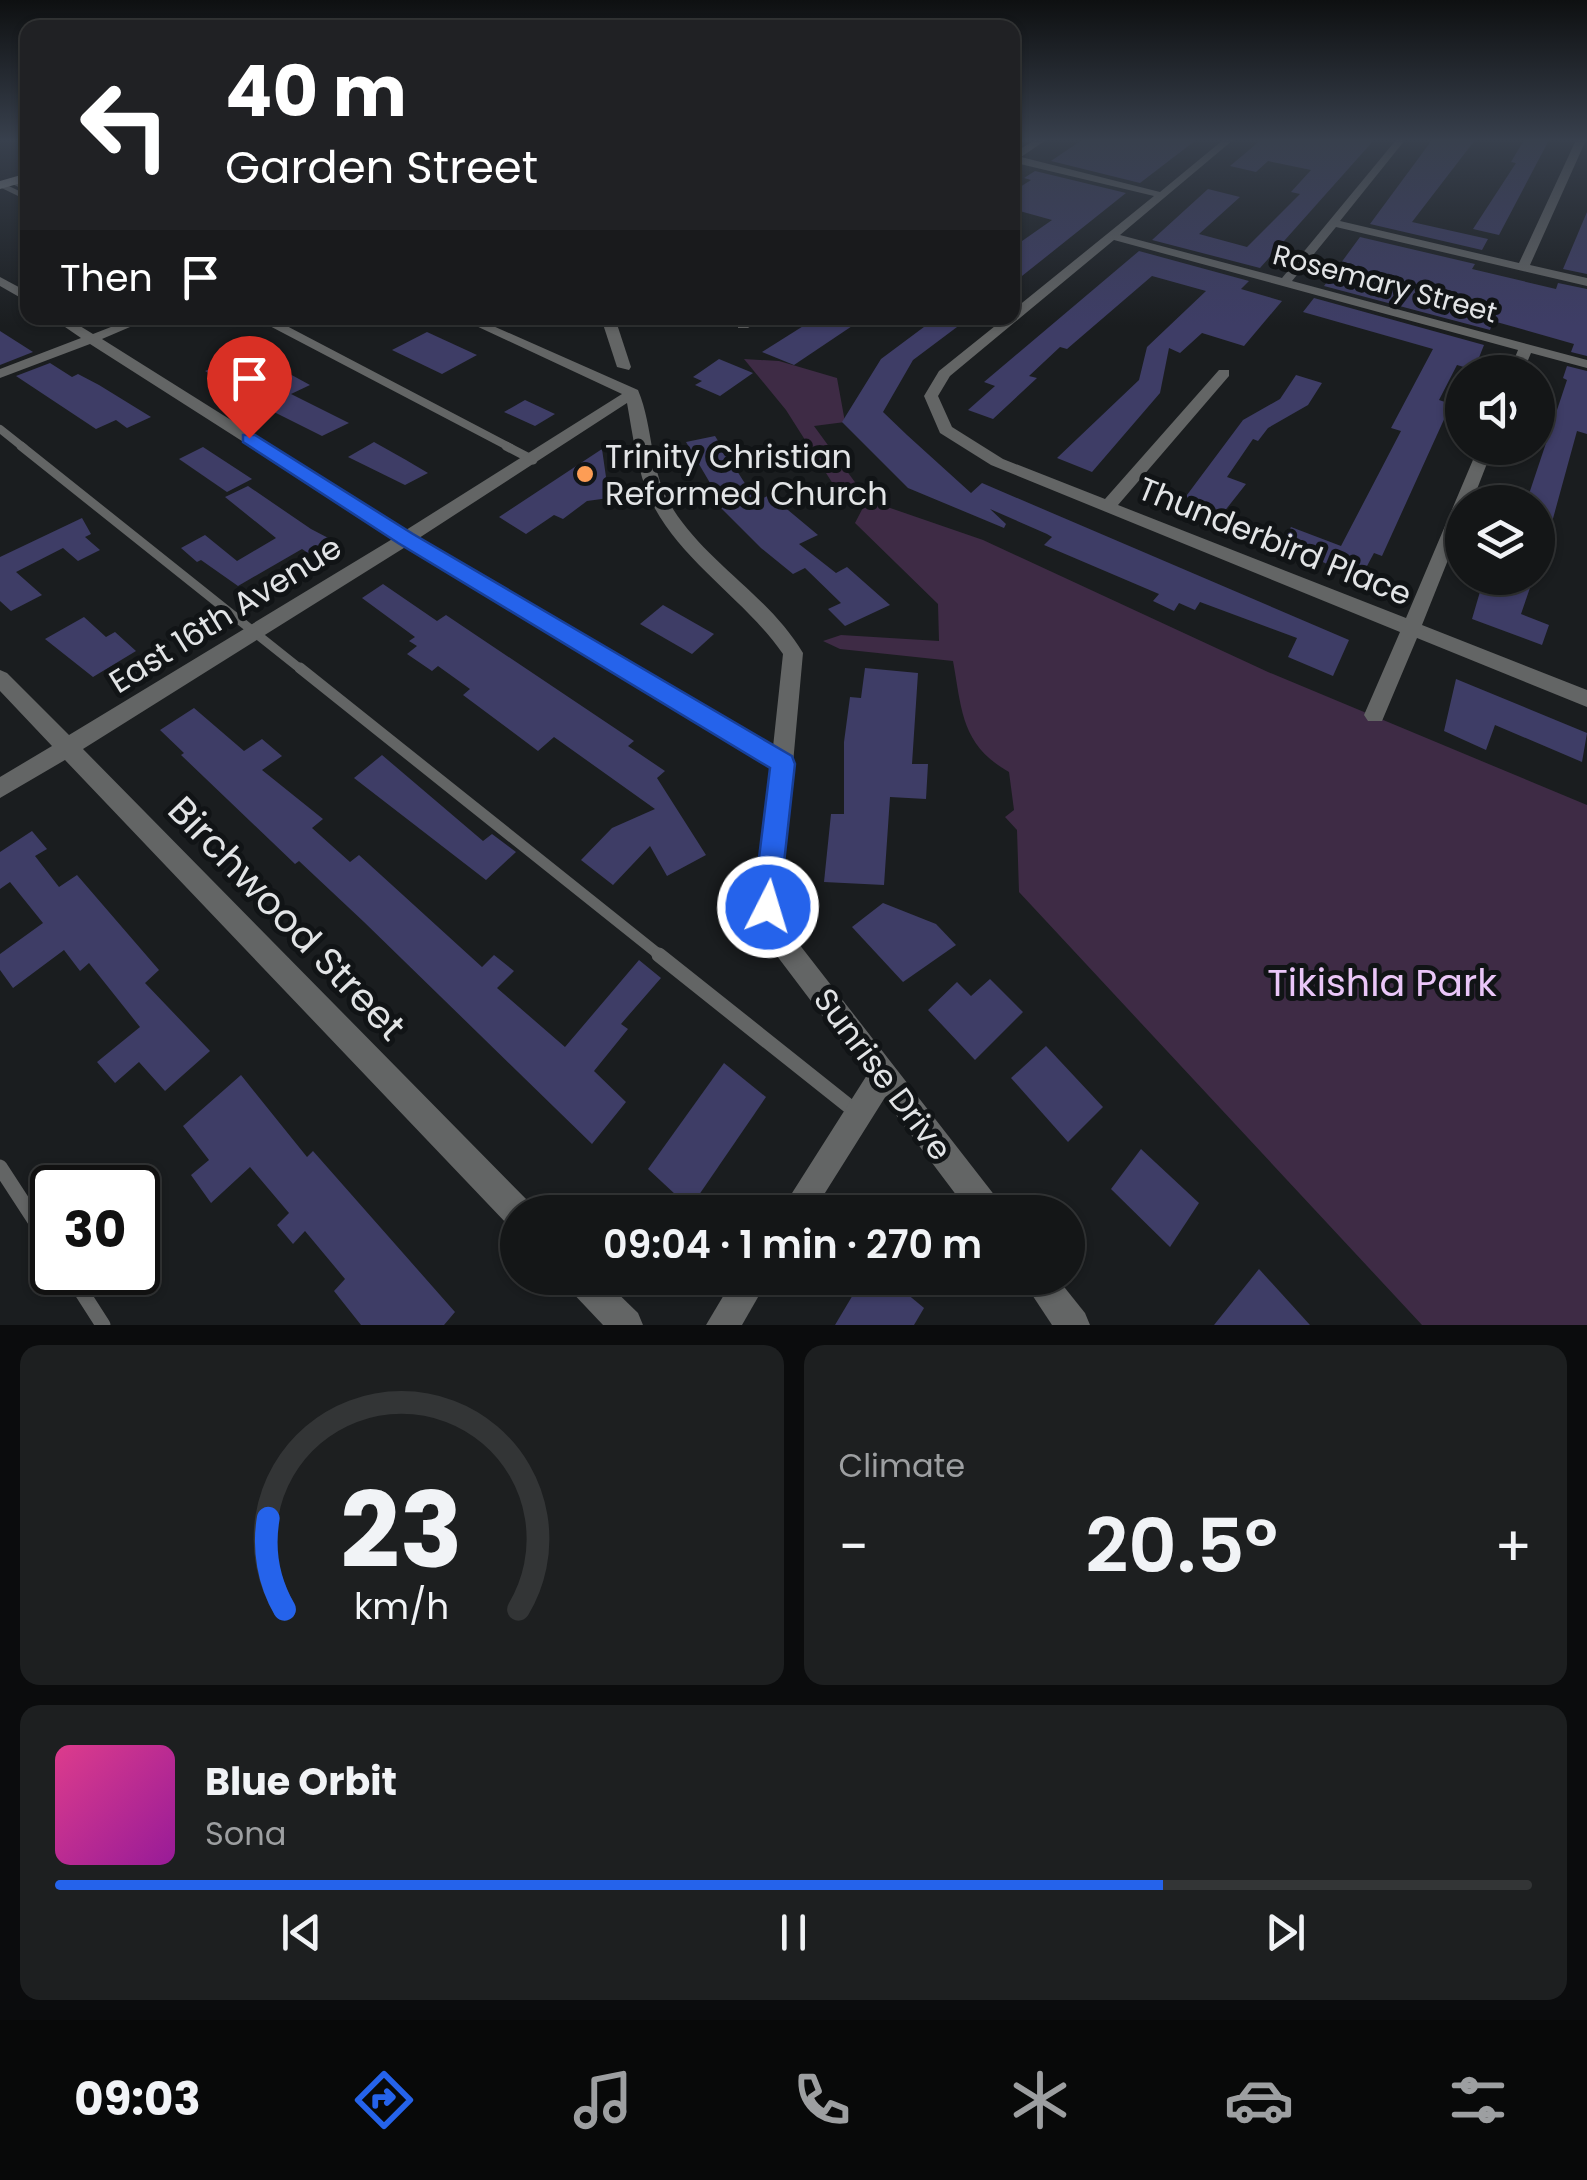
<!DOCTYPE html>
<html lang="en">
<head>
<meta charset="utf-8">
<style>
  :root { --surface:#141617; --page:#1d1f20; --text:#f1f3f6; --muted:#9d9fa1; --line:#333536; --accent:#2563eb }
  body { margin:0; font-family:Poppins,sans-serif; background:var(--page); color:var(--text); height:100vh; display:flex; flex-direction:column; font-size:38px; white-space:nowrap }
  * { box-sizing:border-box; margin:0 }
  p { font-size:32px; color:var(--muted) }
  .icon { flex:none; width:55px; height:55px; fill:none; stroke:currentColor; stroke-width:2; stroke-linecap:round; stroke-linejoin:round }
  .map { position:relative; height:1325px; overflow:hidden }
  .side { display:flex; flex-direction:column; gap:20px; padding:20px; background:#0b0c0d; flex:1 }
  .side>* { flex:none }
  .banner { position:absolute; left:20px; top:20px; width:1000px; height:305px; border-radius:20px; box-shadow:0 2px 8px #0004,0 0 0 2px var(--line); background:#202124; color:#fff; overflow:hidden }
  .tools { position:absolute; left:1445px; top:355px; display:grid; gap:20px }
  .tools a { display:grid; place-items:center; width:110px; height:110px; border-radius:50%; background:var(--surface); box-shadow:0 2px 8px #0004,0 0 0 2px var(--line); font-size:50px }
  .speed { position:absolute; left:30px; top:1165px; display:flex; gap:20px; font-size:50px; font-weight:700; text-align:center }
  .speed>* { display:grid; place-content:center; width:130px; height:130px; border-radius:50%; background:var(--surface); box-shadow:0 2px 8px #0004,0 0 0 2px var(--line); line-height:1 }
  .speed .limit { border:5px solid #111; border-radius:15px; background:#fff; color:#111 }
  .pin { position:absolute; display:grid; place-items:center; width:85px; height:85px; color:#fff; margin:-102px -42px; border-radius:50% 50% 50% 0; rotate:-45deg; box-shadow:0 0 10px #0007 }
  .pin .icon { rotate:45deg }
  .me { position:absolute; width:110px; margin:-55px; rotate:5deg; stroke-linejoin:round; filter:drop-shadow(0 0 8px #0008) }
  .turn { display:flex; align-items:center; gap:35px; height:210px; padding:0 40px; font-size:45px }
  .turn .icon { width:130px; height:130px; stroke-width:2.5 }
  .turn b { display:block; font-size:70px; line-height:85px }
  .then { display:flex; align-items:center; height:95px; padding:0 40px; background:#0003; gap:20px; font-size:38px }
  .big { font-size:75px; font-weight:600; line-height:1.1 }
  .side .card { flex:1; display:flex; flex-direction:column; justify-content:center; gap:15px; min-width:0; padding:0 35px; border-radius:20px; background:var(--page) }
  .side .dial { align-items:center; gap:0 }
  .dial svg { height:260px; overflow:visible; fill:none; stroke:var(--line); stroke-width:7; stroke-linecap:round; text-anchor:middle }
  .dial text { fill:var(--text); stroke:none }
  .song { display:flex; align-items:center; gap:30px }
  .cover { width:120px; height:120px; border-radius:15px; background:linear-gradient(135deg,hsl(330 70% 55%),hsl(300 70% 35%)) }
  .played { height:10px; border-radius:5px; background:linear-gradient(90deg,var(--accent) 75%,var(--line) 75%) }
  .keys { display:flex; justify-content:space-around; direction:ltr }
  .heat { display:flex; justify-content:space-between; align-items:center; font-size:55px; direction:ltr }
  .side .tiles { flex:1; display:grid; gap:20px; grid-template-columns:1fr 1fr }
  .card:last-child { grid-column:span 2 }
  .trip { position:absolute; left:500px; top:1195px; width:585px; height:100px; border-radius:50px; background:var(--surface); box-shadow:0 2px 8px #0004,0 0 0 2px var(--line); font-weight:600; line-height:100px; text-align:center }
  .tabs { display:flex; height:160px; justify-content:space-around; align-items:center; background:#080909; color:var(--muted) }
  .tabs .icon { width:70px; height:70px }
  .tabs .selected { color:var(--accent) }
  .tabs b { font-size:45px; color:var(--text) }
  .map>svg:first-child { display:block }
  .green { fill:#3e2b45 }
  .building { fill:#3e3d66 }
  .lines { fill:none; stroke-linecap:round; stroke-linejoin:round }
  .lane-far4 { stroke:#636565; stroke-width:5 }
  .lane-far3 { stroke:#636565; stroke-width:8 }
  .lane-far2 { stroke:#636565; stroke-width:9 }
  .lane-far1 { stroke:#636565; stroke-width:11 }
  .lane { stroke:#636565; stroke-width:15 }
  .street { fill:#636565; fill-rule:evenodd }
  .secondary { fill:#8b8e8f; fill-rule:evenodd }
  .route { fill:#2563eb; stroke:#184099; stroke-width:2.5 }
  .poi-dot { fill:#fd9d55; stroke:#111416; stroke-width:4 }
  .labels { text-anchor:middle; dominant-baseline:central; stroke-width:10; stroke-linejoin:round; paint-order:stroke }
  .far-street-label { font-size:28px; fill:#e2e4e6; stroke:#111416 }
  .poi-label { font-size:32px; fill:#e2e4e6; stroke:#111416; text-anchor:start }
  .street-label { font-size:32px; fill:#e2e4e6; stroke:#111416 }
  .near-street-label { font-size:38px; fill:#e2e4e6; stroke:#111416 }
  .near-park-label { font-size:38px; fill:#eac6f8; stroke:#111416 }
</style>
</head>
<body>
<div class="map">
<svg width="1587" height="1325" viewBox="0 0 1587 1325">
  <rect width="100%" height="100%" fill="#1a1d1f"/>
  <g class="green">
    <polygon points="744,359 779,361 837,378 845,422 814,426 857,485 833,484 786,410"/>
    <path d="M867,500L983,540L1268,672L1587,805V1325H1422L1019,892L1017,830L1005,817L1014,810L1009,772C961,745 962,710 953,661L840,649L823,641L841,635L939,641L938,604L855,523Z"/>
  </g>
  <g class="building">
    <polygon points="1082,140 1196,140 1140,183 1051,161"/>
    <polygon points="1261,140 1374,140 1260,268 1152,240 1208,189 1240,197 1199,234 1247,247 1300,194 1291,192 1311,170 1268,161 1256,172 1230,166"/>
    <polygon points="1432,140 1475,140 1412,222 1488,239 1482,250 1370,224"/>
    <polygon points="1524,140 1549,140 1499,235 1473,229 1516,163 1511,162"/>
    <polygon points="1035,171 1126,193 1012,284 1012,248 1052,220 1012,209 1012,192 1031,180 1024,178"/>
    <polygon points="1587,212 1587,274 1563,269"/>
    <polygon points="1360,237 1475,264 1472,269 1556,289 1558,283 1587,289 1587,356 1571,352 1574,344 1493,321 1490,330 1324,286"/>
    <polygon points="1139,251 1249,281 1241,289 1282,301 1244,346 1202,333 1180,353 1169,348 1160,393 1092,472 1057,458 1139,380 1147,347 1206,291 1152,276 1067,349 1060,347 1029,376 1037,378 993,419 968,410 995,386 984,382"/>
    <polygon points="1314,298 1484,345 1474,370 1457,365 1439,400 1451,404 1382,556 1374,553 1360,579 1281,543 1291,527 1341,546 1401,431 1391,428 1433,349 1303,312"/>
    <polygon points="816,318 864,318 794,365 762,352"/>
    <polygon points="936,318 969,318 913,360 883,412 907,435 971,493 982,483 1349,640 1333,676 1288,657 1297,638 1200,602 1195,610 1179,603 1174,611 1153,601 1159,594 1044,545 1052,537 1047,534 990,509 1006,524 1004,528 908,488 842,422 881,359"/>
    <polygon points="0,331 33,352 0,365"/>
    <polygon points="427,332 477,355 442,374 392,350"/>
    <polygon points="239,356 255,366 266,361 310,385 291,394 349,423 322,436 254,402 205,371"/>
    <polygon points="719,359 753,373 720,396 695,385 702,381 693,377"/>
    <polygon points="50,363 72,377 78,374 99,385 151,417 127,428 116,420 96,429 16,376"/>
    <polygon points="1567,366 1587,371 1587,434 1577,431 1543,555 1538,554 1538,502 1527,500 1567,380 1563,378"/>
    <polygon points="1296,375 1322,383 1308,405 1268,428 1258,441 1253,439 1227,477 1246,484 1216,522 1178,507 1243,420 1280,399"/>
    <polygon points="525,400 555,414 535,426 504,412"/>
    <polygon points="715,436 756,501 770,495 818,535 799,544 836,573 847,567 890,605 845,626 828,609 841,603 805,568 793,574 761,548 715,502 720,500 686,442"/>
    <polygon points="374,442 406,460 428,473 405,485 348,457"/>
    <polygon points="203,447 252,479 227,492 179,459"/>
    <polygon points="602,449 609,498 587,501 563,519 554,515 526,534 499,517"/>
    <polygon points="248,486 311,529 334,541 311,555 302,549 238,586 201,560 197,562 181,548 205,535 237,561 276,538 225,497"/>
    <polygon points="82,518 91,534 85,537 100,550 78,561 63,548 16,572 42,595 11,611 0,601 0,557"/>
    <polygon points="1484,578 1532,582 1521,614 1549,625 1542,645 1472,619"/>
    <polygon points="383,584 437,621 446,615 634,741 628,746 665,771 657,778 706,855 667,876 650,846 613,885 581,860 612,828 655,809 554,737 538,751 463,695 470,689 438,666 432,671 407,654 417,646 409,641 415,637 362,598"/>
    <polygon points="663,605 714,634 692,654 640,624"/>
    <polygon points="84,617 106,637 115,632 136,651 93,677 45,639"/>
    <polygon points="865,668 918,673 912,764 928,764 926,799 890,797 884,885 824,882 831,814 844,814 844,742 850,697 861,698"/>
    <polygon points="1456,679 1587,733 1582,762 1495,725 1486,750 1444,731"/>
    <polygon points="194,708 244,751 262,739 282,756 262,770 323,819 312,828 350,862 359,855 482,967 494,955 514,971 497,988 565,1047 639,960 661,978 621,1024 628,1029 594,1071 626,1102 592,1144 364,922 299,861 295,864 181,755 184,753 160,730"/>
    <polygon points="382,755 483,841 492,834 516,852 486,880 354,778"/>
    <polygon points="32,831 47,849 35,856 59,887 77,875 159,970 145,983 210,1051 165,1091 139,1062 115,1083 97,1062 140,1027 89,963 80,971 64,950 13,988 0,970 0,954 43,923 10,882 0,889 0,852"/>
    <polygon points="883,903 936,924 956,945 903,982 852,927"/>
    <polygon points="990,979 1023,1012 975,1060 928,1010 957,982 971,996"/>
    <polygon points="1046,1046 1103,1107 1068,1142 1011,1078"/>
    <polygon points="724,1063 766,1097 690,1208 648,1169"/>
    <polygon points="241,1075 307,1157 313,1151 455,1312 444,1325 361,1325 334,1291 345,1279 305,1231 293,1244 277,1225 289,1213 250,1167 211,1203 191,1175 209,1160 183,1126"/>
    <polygon points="1141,1149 1199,1203 1170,1247 1111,1189"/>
    <polygon points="1259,1269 1310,1325 1214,1325"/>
    <polygon points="863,1278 888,1278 924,1308 914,1325 835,1325"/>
  </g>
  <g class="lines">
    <g class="lane-far4">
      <polyline points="12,181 28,189"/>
      <polyline points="1,185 28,198"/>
    </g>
    <g class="lane-far3">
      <polyline points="263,318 511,448"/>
      <polyline points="0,429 24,448"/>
    </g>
    <g class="lane-far2">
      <polyline points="21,446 303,671"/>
      <polyline points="506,446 533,460"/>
    </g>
    <polyline class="lane-far1" points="300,668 662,957"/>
    <g class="lane">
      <polyline points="659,955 855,1111"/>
      <polyline points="0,1167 52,1247"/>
      <polyline points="69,1272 103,1325"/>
    </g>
    <g class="street">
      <polygon points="1035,140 1046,140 1021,157 1160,192 1223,140 1233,140 1120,235 1282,278 1396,140 1405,140 1340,221 1519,263 1576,140 1586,140 1530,265 1587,278 1587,286 1336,227 1292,281 1587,360 1587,368 1531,353 1523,372 1509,372 1518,350 1114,240 950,376 938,396 952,427 1003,459 1105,499 1219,370 1229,370 1229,376 1118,505 1406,618 1478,448 1493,448 1472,502 1462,502 1462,525 1422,625 1587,690 1587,707 1417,638 1382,721 1368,721 1364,715 1400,632 991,465 940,433 924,396 939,371 1005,318 1012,318 1012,311 1154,196 1012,162 1012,154"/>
      <polygon points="0,277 28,292 28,302 0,286"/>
      <path d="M52,318H67L93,334L134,318H151L102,339L406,530L622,394L459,318H475L638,390C654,428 649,472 673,509C708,564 769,596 803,653L780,907L792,935L999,1201L1003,1212H969L884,1099L813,1212H780L867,1075L774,952L756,907L771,768L407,546L83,749L529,1202L533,1212H518V1228L507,1224L65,760L0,798V777L52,746L0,691V670L7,673L69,735L394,538L90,344L0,378V369L81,338ZM627,403C633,436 637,471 651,501C681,562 745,599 783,654L773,747L419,538Z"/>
      <polygon points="601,318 615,318 631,367 629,370 617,367"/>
      <polygon points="747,318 763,318 748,328 738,328 738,322"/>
      <polygon points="564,1278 602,1278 638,1313 643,1325 603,1325 569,1289"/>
      <polygon points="734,1278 769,1278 742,1325 706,1325"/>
      <polygon points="1021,1278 1057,1278 1085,1313 1090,1325 1052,1325"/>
    </g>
    <polygon class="secondary" points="28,173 28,181 0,189 0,181"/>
  </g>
  <linearGradient id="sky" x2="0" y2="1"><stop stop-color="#0e1011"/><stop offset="0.43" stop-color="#38404d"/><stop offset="1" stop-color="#38404d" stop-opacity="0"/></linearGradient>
  <rect width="1587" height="326" fill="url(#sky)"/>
  <polygon class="route" points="243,435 255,435 413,534 792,756 795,764 778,917 768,920 757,917 753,907 770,768 398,543 243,442"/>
  <circle class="poi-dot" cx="585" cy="474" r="10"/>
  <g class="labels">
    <g class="far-street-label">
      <text transform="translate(1385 284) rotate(15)">Rosemary Street</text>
    </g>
    <g class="poi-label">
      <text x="605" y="456">Trinity Christian<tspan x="605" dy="37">Reformed Church</tspan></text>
    </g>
    <g class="street-label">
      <text transform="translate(1275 541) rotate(22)">Thunderbird Place</text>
      <text transform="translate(225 614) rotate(-32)">East 16th Avenue</text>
      <text transform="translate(883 1074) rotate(53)">Sunrise Drive</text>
    </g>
    <g class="near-street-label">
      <text transform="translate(287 918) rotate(46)">Birchwood Street</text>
    </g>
    <g class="near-park-label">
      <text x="1382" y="982">Tikishla Park</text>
    </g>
  </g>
</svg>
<div class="tools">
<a><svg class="icon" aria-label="sound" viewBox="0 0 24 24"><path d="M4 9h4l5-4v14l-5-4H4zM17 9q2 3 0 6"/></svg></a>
<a><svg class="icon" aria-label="layers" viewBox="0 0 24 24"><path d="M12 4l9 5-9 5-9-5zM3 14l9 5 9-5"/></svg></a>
</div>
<div class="speed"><div class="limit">30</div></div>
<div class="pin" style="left:249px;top:438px;background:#d93025"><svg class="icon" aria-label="arrive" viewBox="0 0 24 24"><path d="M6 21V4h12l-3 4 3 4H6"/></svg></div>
<svg class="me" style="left:768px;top:907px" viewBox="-20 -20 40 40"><circle r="17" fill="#2563eb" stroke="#fff" stroke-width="3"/><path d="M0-11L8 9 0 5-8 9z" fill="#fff"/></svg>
<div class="trip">09:04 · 1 min · 270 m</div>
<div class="banner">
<div class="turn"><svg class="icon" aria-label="left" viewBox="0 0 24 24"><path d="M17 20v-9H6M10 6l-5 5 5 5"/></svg><div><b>40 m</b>Garden Street</div></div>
<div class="then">Then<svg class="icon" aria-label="arrive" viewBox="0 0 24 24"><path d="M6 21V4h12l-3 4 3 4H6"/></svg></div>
</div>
</div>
<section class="side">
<div class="tiles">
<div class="card dial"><svg viewBox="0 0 100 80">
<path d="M14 69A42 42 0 1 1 86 69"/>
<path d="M14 69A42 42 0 0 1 9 41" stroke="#2563eb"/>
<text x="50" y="56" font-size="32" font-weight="700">23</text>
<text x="50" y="72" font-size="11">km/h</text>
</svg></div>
<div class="card"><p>Climate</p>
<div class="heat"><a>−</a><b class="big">20.5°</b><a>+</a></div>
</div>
<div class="card">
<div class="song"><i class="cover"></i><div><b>Blue Orbit</b><p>Sona</p></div></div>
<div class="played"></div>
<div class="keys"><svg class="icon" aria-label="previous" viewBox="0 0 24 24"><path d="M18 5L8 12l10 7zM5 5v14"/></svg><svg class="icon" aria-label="pause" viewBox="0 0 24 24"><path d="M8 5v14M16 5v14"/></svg><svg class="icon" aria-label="next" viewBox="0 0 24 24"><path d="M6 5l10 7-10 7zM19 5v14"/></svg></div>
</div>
</div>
</section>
<nav class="tabs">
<b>09:03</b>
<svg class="icon selected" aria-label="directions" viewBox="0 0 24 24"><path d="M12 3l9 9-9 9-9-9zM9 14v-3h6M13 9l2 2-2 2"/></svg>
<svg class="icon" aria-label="music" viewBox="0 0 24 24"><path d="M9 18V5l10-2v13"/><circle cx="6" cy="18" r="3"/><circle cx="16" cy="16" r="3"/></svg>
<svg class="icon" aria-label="phone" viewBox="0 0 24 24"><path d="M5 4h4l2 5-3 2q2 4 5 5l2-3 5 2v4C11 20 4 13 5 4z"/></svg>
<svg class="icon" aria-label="climate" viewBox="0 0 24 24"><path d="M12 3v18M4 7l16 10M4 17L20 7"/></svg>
<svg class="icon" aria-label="car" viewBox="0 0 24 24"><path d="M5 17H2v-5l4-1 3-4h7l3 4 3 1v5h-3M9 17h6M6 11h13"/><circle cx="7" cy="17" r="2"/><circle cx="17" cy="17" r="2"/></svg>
<svg class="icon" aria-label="filters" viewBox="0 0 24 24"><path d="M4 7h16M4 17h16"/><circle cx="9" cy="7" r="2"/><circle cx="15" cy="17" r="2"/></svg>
</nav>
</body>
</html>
